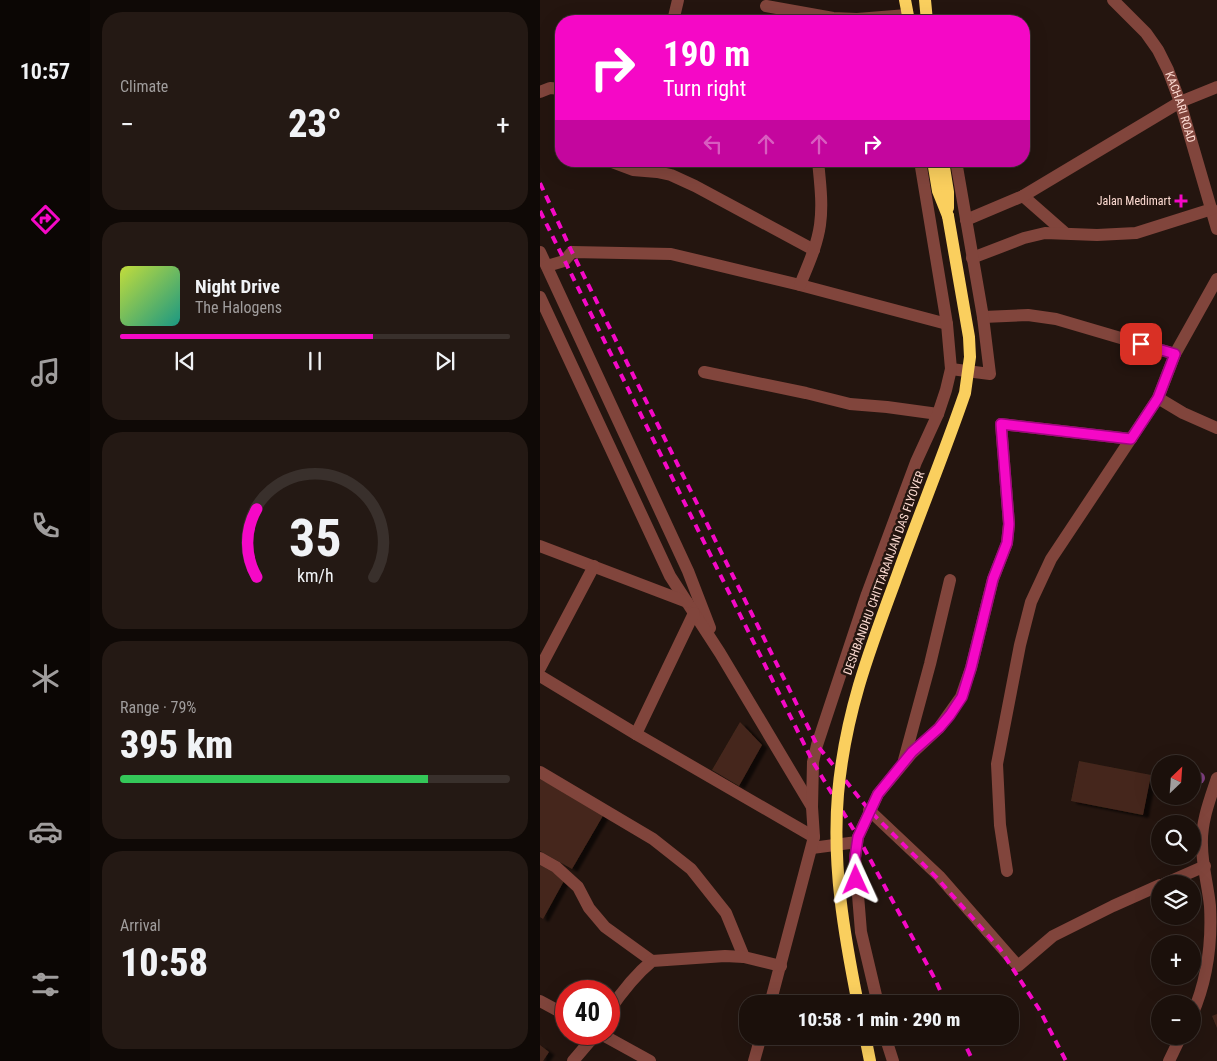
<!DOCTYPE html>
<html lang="en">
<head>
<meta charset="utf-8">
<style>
  :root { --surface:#1b100b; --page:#241914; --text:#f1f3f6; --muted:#a09d9d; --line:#39302c; --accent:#f508c6 }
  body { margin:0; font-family:"Roboto Condensed",sans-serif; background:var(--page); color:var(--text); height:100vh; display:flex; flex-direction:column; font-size:19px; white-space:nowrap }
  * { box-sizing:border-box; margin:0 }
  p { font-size:16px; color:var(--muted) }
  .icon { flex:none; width:28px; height:28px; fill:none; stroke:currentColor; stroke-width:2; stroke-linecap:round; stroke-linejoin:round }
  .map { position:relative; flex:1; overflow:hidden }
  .side { display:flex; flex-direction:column; gap:12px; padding:12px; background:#0f0906; width:450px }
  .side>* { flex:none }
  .hud { position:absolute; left:15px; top:15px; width:475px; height:152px; border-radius:20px; box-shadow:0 5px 20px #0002,0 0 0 1px var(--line); background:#f508c6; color:#fff; overflow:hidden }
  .needle { width:32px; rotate:25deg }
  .fabs { position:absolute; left:611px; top:755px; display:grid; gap:10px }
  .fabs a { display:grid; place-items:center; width:50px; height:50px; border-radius:50%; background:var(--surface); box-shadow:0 5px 20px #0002,0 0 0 1px var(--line); font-size:25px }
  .speed { position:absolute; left:15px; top:980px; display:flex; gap:10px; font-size:25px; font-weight:700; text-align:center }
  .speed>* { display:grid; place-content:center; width:65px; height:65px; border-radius:50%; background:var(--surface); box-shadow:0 5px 20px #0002,0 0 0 1px var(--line); line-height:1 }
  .speed .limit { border:8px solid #d22; background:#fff; color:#111 }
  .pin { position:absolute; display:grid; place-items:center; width:42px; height:42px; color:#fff; margin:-21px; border-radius:10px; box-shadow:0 2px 8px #0006 }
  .me { position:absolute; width:55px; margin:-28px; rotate:359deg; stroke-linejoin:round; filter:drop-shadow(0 0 4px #0008) }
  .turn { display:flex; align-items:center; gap:18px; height:105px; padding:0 25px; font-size:22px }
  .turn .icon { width:65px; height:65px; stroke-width:2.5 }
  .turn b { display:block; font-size:35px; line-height:42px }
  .lanes { display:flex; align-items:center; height:48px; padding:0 25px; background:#0003; justify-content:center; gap:25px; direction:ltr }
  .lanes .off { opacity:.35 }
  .big { font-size:38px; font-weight:800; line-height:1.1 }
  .side .tile { flex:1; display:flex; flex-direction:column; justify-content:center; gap:8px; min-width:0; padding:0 18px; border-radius:20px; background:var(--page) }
  .side .dial { align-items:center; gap:0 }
  .dial svg { height:130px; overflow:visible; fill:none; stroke:var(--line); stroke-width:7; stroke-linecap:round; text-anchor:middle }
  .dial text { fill:var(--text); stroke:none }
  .song { display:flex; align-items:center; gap:15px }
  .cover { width:60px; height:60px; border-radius:8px; background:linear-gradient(135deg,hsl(70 70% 55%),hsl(170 70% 35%)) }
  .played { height:5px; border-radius:2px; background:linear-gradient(90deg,var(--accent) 65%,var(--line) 65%) }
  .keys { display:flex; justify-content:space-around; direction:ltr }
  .heat { display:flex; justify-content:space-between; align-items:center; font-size:28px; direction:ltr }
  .charge { height:8px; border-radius:4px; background:linear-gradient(90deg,#34c759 79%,var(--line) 0) }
  .trip { position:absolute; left:199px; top:995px; width:280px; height:50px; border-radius:20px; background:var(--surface); box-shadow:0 5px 20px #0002,0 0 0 1px var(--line); font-weight:800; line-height:50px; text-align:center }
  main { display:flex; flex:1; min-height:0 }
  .menu { display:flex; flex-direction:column; width:90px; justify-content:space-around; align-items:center; background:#0b0604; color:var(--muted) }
  .menu .icon { width:35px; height:35px }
  .menu .current { color:var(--accent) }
  .menu b { font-size:22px; color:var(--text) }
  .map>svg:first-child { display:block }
  .building { fill:#44281c; filter:url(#shadow) }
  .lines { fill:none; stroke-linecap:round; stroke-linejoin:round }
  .minor { stroke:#81453c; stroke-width:12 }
  .major { stroke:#facf5e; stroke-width:12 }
  .rail { stroke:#f508c6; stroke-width:4; stroke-dasharray:8 6; stroke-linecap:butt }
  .major-bridge { stroke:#facf5e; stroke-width:12 }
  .tree { fill:#7f3f80 }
  .route-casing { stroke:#9f0581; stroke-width:12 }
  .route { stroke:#f508c6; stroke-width:9 }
  .poi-dot { fill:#f508c6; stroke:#24150f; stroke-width:2 }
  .labels { text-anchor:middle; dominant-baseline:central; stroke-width:5; stroke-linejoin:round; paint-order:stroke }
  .street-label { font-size:12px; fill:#fedcd3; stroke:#24150f }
  .poi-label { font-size:12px; fill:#fedcd3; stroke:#24150f; text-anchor:end }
</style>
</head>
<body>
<main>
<nav class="menu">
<b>10:57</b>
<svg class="icon current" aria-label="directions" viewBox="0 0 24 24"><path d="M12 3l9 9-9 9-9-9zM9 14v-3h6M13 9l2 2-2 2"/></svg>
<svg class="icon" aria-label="music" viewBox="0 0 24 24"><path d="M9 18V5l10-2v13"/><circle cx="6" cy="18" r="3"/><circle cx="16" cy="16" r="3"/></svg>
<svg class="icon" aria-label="phone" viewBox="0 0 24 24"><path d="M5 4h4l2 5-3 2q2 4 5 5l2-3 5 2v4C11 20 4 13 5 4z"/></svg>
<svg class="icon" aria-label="climate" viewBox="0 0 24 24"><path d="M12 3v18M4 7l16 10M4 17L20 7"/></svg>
<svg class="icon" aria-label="car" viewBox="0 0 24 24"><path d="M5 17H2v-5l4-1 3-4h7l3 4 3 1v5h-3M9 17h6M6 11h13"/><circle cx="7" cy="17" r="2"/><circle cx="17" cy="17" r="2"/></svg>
<svg class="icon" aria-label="filters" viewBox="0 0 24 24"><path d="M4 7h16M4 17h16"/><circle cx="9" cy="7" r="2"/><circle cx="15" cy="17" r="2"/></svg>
</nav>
<section class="side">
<div class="tile"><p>Climate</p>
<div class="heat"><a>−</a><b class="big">23°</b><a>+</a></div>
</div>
<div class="tile">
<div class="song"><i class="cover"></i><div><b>Night Drive</b><p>The Halogens</p></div></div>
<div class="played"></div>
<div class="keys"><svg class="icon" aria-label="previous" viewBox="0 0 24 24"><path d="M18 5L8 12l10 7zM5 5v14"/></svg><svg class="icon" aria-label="pause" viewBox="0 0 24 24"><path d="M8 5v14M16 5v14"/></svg><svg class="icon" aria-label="next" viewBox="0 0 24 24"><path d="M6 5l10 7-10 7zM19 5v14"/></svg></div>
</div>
<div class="tile dial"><svg viewBox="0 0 100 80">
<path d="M14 69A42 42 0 1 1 86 69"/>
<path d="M14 69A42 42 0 0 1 14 27" stroke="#f508c6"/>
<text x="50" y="56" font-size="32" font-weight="700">35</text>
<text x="50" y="72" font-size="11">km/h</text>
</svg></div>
<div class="tile"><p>Range · 79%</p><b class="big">395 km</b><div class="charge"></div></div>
<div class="tile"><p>Arrival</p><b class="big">10:58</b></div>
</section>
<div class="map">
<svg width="677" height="1061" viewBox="0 0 677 1061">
  <defs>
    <filter id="shadow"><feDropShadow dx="5.5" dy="3" stdDeviation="1" flood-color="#0009"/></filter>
  </defs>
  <rect width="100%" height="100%" fill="#24150f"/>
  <g class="building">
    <polygon points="200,722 222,745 199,786 172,770"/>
    <polygon points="539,761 611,775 603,815 531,801"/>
    <polygon points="0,779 64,814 32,869 0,851"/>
    <polygon points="0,865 25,879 3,919 0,917"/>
    <polygon points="677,1014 677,1028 672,1016"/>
    <polygon points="0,1045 9,1052 3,1061 0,1061"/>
  </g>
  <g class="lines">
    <g class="minor">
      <path id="s1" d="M573,0L606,33L618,50L628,70L640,102L677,229"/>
      <polyline points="226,6 293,18 317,19 367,15"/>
      <polyline points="133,21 138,0"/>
      <polyline points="0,92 10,88 21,89"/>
      <polyline points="69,161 93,170 117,172 131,175 155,186 274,250"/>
      <polyline points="483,196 524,232"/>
      <polyline points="426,220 483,196 640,102 677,87"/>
      <polyline points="0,252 148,571 170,628"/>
      <polyline points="432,258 484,238 505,233 557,235 596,233 672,209"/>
      <polyline points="7,266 24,261 32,252 131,254 260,285 407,324"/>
      <path d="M260,285C268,265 277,246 280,225C283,204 280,182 278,161"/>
      <polyline points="0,297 130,576 180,653 272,807"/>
      <polyline points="443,317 488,315 516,319 635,354"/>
      <polyline points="411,369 450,374 443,317 416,161"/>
      <polyline points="164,372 266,393 310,404 347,407 398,414"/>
      <polyline points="618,398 643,413 677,428"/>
      <polyline points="0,546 147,602"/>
      <polyline points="0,668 54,566"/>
      <polyline points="0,676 96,734 274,837"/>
      <polyline points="96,734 154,613"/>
      <polyline points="364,760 390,664 410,580"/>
      <polyline points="0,772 113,839 151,869 186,913 204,957"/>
      <polyline points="329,810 399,876 478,966 513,936 573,906 620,885"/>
      <polyline points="272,848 317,842"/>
      <polyline points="0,858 16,867 38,887 49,908 65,927 112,961"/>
      <polyline points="467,871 460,825 457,764 480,645 491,602 511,559 618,398 635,354 677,279"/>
      <polyline points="624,884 665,866"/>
      <polyline points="0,1001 26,1015"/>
      <polyline points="230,1004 274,837 272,807 273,762 277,745 327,594 376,462 398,414 406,390 411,369 407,324 380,161"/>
      <polyline points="338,1004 321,932 315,858 318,837 338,794 372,753 399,728 421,697 431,668 453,579 467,543 469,524 461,424 591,439"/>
      <path d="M69,1011C81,993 95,975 112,961L185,956L204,957L241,966"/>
      <path d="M652,1015C667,981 672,943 670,906C668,886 662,865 662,845C661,822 670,799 677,778"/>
      <polyline points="61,1034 110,1061"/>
      <polyline points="345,1036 353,1061"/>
      <polyline points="33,1061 56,1034"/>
      <polyline points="214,1061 221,1036"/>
      <polyline points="629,1061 641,1036"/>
    </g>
    <g class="major">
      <polyline points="365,0 369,21"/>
      <polyline points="385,0 387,21"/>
      <polyline points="393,161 398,191 408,216"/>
      <polyline points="403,161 408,192 408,208"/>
      <polyline points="325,1036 330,1061"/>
    </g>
    <g class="rail">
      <polyline points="0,183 32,252 277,745 329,810 397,878 460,949 499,1009 526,1061"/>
      <polyline points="0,211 273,762 318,837 396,981 406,1004"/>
      <polyline points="421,1036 433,1061"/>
    </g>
    <path class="major-bridge" d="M318,1004C304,934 292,865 298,794C305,714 329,651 357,576C379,515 404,454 425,393L430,357L429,337L408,216"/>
  </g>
  <circle class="tree" cx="659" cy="778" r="6"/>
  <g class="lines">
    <defs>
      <polyline id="route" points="316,880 315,858 318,837 338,794 372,752 399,728 410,715 422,697 431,668 453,579 467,543 469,524 461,424 591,439 618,398 635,354 601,344"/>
    </defs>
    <use href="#route" class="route-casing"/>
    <use href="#route" class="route"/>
  </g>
  <path class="poi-dot" d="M638.5 193.5h5v5h5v5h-5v5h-5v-5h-5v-5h5z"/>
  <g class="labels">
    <g class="street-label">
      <text stroke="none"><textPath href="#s1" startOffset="129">KACHARI ROAD</textPath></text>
      <text transform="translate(344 573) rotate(-70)">DESHBANDHU CHITTARANJAN DAS FLYOVER</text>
    </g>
    <g class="poi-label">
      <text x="631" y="201">Jalan Medimart</text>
    </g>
  </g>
</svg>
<div class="fabs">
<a><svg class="needle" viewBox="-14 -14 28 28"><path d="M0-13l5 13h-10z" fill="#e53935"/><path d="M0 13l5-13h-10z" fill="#a09d9d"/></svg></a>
<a><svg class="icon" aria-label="search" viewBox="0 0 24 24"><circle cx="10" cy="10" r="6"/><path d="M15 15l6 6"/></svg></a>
<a><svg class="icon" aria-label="layers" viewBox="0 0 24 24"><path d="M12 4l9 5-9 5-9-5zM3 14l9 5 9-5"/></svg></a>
<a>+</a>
<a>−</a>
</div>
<div class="speed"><div class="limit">40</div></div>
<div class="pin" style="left:601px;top:344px;background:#d93025"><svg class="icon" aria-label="arrive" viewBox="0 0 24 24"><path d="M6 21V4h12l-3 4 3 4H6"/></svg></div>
<svg class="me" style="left:316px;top:880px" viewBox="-20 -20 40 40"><path d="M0-17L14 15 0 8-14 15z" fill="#f508c6" stroke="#fff" stroke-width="4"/></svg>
<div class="trip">10:58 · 1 min · 290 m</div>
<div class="hud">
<div class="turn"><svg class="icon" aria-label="right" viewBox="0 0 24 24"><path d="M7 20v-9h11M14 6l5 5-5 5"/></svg><div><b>190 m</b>Turn right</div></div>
<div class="lanes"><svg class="icon off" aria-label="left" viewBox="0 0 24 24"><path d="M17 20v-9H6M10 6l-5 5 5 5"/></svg><svg class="icon off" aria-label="ahead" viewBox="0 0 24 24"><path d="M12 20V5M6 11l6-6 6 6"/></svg><svg class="icon off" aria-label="ahead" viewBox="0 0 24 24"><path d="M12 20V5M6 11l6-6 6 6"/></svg><svg class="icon" aria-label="right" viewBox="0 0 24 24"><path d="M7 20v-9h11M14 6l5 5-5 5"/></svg></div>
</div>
</div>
</main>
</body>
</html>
